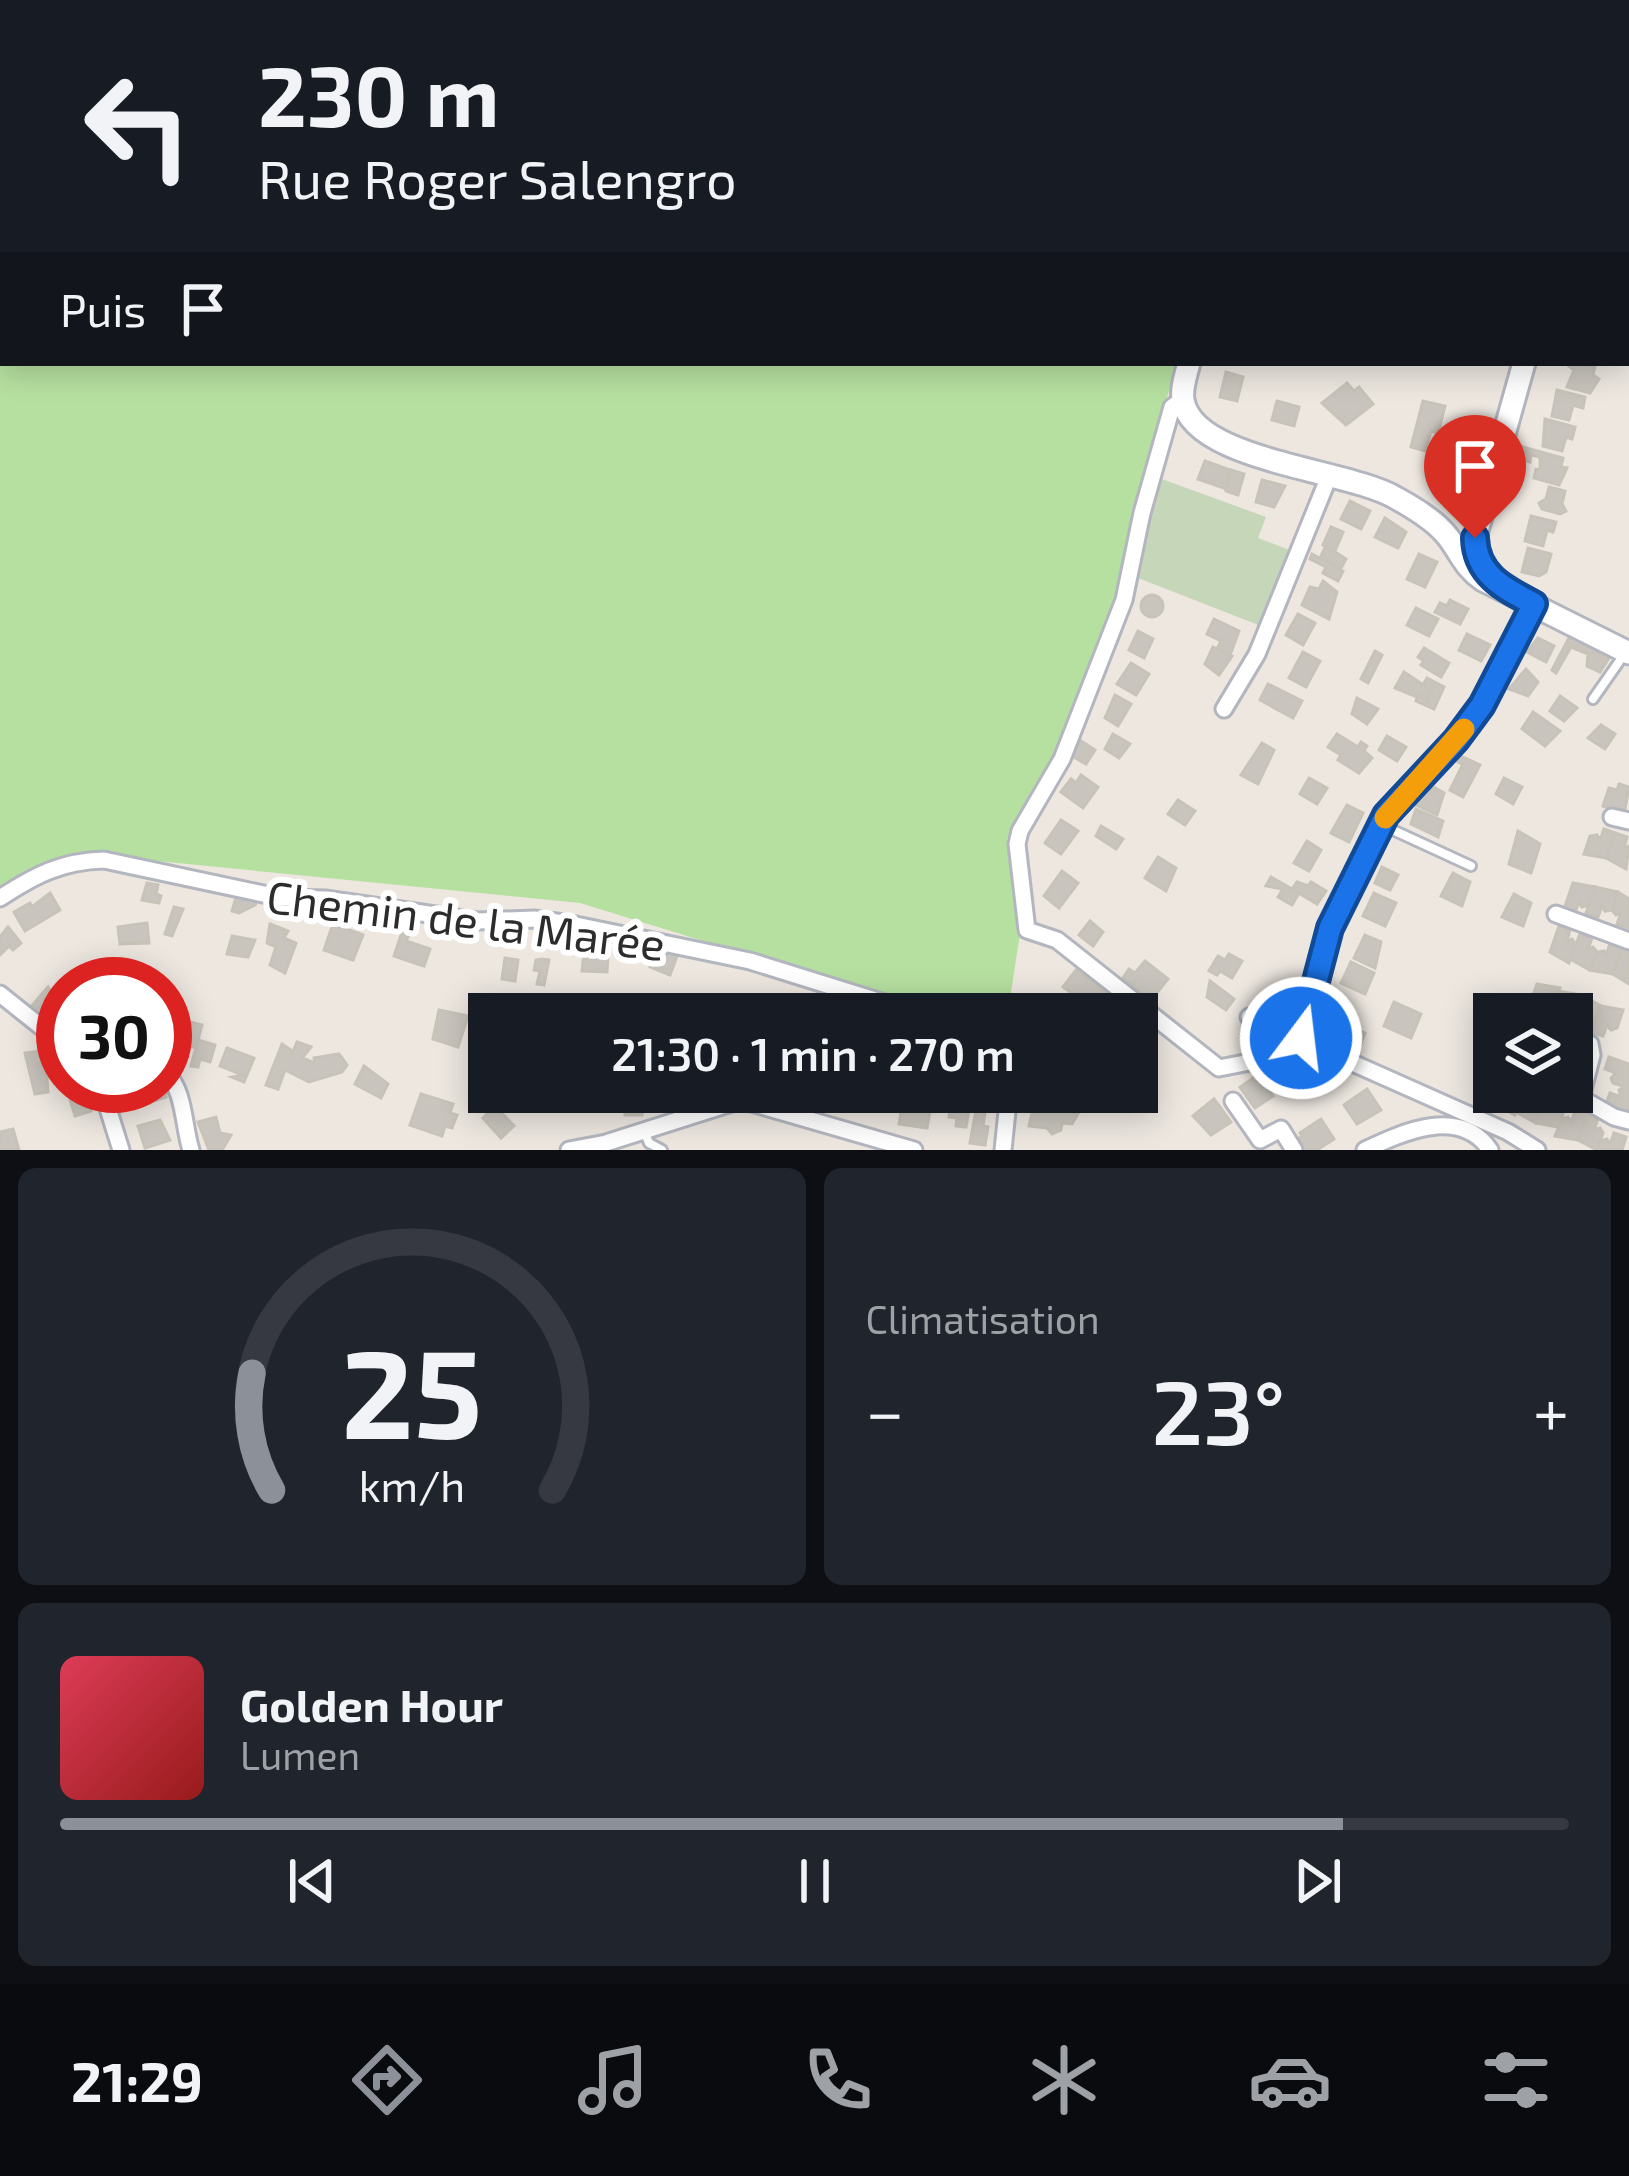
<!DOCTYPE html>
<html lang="fr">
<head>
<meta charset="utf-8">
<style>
  :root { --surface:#171b24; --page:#20242c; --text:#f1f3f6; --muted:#9ea1a6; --line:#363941; --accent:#8c9099 }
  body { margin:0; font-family:"Exo 2",sans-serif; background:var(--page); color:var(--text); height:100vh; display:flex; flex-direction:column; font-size:45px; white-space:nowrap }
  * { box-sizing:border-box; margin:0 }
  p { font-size:39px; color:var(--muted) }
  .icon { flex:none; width:66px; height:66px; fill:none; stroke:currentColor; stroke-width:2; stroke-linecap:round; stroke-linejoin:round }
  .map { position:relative; height:1150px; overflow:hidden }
  .panel { display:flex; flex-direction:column; gap:18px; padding:18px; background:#0d0f14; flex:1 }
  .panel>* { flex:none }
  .banner { position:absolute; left:0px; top:0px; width:1629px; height:366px; box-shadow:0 6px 30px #0003; background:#171b24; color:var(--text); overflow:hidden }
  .controls { position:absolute; left:1473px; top:993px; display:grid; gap:24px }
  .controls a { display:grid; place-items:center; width:120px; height:120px; border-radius:0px; background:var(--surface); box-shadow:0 6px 30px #0003; font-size:60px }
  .speed { position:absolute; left:36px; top:957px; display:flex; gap:24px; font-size:60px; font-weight:700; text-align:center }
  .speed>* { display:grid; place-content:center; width:156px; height:156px; border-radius:50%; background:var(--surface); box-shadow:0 6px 30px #0003; line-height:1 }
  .speed .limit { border:18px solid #d22; background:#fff; color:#111 }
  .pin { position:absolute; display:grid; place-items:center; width:102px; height:102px; color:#fff; margin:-123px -51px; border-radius:50% 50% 50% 0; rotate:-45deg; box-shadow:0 0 12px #0007 }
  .pin .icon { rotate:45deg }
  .me { position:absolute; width:132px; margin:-66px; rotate:15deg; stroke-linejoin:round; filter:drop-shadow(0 0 9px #0008) }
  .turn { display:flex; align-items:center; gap:42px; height:252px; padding:0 60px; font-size:54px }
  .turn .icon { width:156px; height:156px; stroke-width:2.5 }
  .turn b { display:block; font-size:84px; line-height:102px }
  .then { display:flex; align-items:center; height:114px; padding:0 60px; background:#0003; gap:24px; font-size:45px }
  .big { font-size:90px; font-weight:600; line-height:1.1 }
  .panel .tile { flex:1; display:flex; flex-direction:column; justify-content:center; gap:18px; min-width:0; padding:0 42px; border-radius:18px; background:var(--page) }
  .panel .dial { align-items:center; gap:0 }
  .dial svg { height:312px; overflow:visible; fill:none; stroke:var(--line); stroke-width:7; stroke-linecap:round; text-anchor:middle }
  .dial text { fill:var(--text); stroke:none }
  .song { display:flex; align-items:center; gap:36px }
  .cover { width:144px; height:144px; border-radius:18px; background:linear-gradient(135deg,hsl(350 70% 55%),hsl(0 70% 35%)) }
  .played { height:12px; border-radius:6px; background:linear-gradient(90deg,var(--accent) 85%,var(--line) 85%) }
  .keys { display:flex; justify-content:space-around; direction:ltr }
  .heat { display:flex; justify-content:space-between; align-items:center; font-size:66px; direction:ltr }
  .panel .tiles { flex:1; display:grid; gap:18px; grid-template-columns:1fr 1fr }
  .tile:last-child { grid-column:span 2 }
  .trip { position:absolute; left:468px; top:993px; width:690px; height:120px; border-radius:0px; background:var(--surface); box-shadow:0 6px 30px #0003; font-weight:600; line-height:120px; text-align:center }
  .dock { display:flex; height:192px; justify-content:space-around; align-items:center; background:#090b0e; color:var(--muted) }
  .dock .icon { width:84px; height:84px }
  .dock .selected { color:var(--accent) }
  .dock b { font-size:54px; color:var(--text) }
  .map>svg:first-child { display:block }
  .green { fill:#b6e0a0 }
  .cemetery { fill:#c6d6b8 }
  .building { fill:#c9c5be; stroke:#c8c3b9; stroke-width:3 }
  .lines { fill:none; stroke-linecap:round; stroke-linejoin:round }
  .service-casing { stroke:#b3b6bf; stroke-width:14 }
  .minor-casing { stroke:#b3b6bf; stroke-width:21 }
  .tertiary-casing { stroke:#b3b6bf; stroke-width:24 }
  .secondary-casing { stroke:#b3b6bf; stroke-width:27 }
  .service { stroke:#fff; stroke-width:8 }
  .minor { stroke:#fff; stroke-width:15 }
  .tertiary { stroke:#fff; stroke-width:18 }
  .secondary { stroke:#fff; stroke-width:21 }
  .route-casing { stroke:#114b97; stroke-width:30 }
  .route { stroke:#1a73e8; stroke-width:21 }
  .slow { stroke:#f59e0b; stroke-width:21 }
  .labels { text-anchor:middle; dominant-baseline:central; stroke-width:12; stroke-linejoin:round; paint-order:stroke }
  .street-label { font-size:45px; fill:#2c2c2c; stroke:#fff }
</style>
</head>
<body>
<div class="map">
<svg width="1629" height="1150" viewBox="0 0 1629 1150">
  <rect width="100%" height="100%" fill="#ede7e0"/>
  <polygon class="green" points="0,0 958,0 958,3 3,3 3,363 1178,363 1153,441 1120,599 1058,754 1007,839 1021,927 1008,1012 910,1005 580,903 76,853 0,889"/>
  <polygon class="cemetery" points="1159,478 1266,517 1258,538 1295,552 1261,626 1138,578"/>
  <g class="building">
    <polygon points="1565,363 1595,366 1593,375 1599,379 1590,393 1567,387 1574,370"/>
    <polygon points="1226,372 1243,377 1237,401 1220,397"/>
    <polygon points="1347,383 1354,391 1359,387 1373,404 1346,425 1322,403"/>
    <polygon points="1557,390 1585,397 1583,408 1573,405 1569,420 1552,416"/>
    <polygon points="1277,401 1299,407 1294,426 1272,420"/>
    <polygon points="1423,401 1445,406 1438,433 1431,431 1425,451 1411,447"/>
    <polygon points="1545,419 1575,427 1572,439 1566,437 1562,451 1543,446"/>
    <polygon points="1519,446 1563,458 1561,467 1567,468 1559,485 1534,478 1536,469 1540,470 1540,457 1531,455 1530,462 1516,458"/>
    <polygon points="1205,461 1230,470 1224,488 1198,479"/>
    <polygon points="1231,470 1244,474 1238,495 1226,491"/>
    <polygon points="1262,480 1285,486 1274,507 1256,502"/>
    <polygon points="1549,487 1565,491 1562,504 1566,511 1560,514 1542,509 1539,503 1546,499"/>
    <polygon points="1350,501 1370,511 1361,529 1341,519"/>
    <polygon points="1531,516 1556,522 1553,532 1547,530 1543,546 1525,541"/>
    <polygon points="1385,518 1406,532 1398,548 1375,537"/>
    <polygon points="1331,527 1343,532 1335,551 1323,545"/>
    <polygon points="1326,546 1346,559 1341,568 1320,558"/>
    <polygon points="1528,548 1551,554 1546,572 1539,576 1522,572"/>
    <polygon points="1312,554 1343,571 1338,581 1323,573 1326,567 1310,559"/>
    <polygon points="1419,554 1437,562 1425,587 1407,579"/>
    <polygon points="1323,581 1337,592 1329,619 1302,605 1310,587 1319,589"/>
    <circle cx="1152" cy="606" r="11"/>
    <polygon points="1450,600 1468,609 1460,624 1435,612 1440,603 1447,606"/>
    <polygon points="1416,608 1438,619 1429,636 1407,625"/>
    <polygon points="1298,614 1315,623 1303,645 1286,635"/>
    <polygon points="1214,619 1239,631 1230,655 1217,649 1221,641 1207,634"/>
    <polygon points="1138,631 1153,639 1144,658 1129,650"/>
    <polygon points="1467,634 1490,645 1481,661 1459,650"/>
    <polygon points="1571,634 1609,658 1600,672 1587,666 1588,654 1571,647 1556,673 1552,670"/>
    <polygon points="1538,638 1554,646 1546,662 1527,652"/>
    <polygon points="1213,647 1232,656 1219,675 1205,664"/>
    <polygon points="1424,648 1449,663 1441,677 1421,665 1424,661 1418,657"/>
    <polygon points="1375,651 1382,655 1368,683 1361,679"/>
    <polygon points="1303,652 1320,661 1306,687 1289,678"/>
    <polygon points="1131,663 1149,674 1136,695 1117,684"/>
    <polygon points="1526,669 1538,682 1528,696 1509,689"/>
    <polygon points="1404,672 1431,690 1427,701 1395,688"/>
    <polygon points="1427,678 1444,687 1434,709 1416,701 1418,695 1427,701 1432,691 1423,685"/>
    <polygon points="1268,684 1302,701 1293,718 1260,700"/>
    <polygon points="1115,695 1131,704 1118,726 1105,718"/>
    <polygon points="1560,696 1577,708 1564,721 1550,711"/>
    <polygon points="1357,698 1378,709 1367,724 1352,714"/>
    <polygon points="1533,712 1560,731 1545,746 1522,729"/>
    <polygon points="1601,725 1615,734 1605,749 1588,738"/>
    <polygon points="1113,734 1130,744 1119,758 1105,749"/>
    <polygon points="1337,734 1358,747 1361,742 1367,746 1364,751 1372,758 1359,773 1338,760 1341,755 1328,747"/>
    <polygon points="1387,736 1406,747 1397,761 1379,750"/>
    <polygon points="1081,741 1095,750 1086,764 1072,756"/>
    <polygon points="1262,743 1274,750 1258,784 1241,775"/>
    <polygon points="1461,756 1480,765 1463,797 1450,790 1463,764 1458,762"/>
    <polygon points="1081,775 1098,787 1083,808 1061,792 1071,779 1076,783"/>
    <polygon points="1309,778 1327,788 1317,804 1300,794"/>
    <polygon points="1504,778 1522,787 1513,804 1496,794"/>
    <polygon points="1619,784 1629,787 1624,814 1603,806 1609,788 1617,790"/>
    <polygon points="1430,785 1444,793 1437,815 1416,805"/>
    <polygon points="1178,800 1195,811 1185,825 1168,814"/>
    <polygon points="1347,805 1363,813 1349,842 1331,833"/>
    <polygon points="1416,809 1443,821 1438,837 1411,824"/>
    <polygon points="1061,820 1078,831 1061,854 1045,843"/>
    <polygon points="1101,826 1123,839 1116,849 1096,836"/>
    <polygon points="1604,829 1615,833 1606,858 1584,854 1590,836 1597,835 1600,840"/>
    <polygon points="1518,831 1540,844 1531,873 1509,864"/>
    <polygon points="1615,833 1627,837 1624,848 1629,846 1626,869 1606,858"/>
    <polygon points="1307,841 1321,850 1309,871 1294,863"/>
    <polygon points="1158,857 1176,868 1166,891 1145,878"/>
    <polygon points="1382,867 1398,875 1390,890 1375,883"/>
    <polygon points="1062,871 1078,883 1059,908 1044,896"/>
    <polygon points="1453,873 1470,882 1462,906 1441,896"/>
    <polygon points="1271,877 1299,893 1292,905 1278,897 1283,889 1266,886"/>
    <polygon points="1297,882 1308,886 1311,882 1326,891 1317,904 1292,889"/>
    <polygon points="147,883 158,885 156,894 161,896 159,903 142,900"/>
    <polygon points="1573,883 1595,887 1589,905 1582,907 1579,902 1575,913 1564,909"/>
    <polygon points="1595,887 1618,892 1612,910 1605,911 1602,906 1598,917 1586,913"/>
    <polygon points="238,891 259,898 255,905 239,913 232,911"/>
    <polygon points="1618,892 1629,899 1629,928 1617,924 1621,913 1616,915 1612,910"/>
    <polygon points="50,893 60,910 25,931 14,912 30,903 32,907"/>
    <polygon points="1374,893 1396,903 1385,926 1363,916"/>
    <polygon points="1514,894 1531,903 1523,926 1502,917"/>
    <polygon points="174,907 183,909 172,936 165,934"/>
    <polygon points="1090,921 1103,932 1093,946 1079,935"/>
    <polygon points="147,923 149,943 120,944 118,927"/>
    <polygon points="270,924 288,931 284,938 296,943 285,973 270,965 276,947 267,943"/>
    <polygon points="333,924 363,935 353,960 324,950"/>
    <polygon points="1559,926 1570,930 1567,941 1572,939 1576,945 1569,963 1550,952"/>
    <polygon points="8,927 21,943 13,950 9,946 0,955 0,937"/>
    <polygon points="402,932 409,935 406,941 430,949 424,966 394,956"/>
    <polygon points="1580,934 1592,938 1588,949 1593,947 1597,952 1590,970 1570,959"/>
    <polygon points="1365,935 1381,942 1375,968 1354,958"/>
    <polygon points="232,936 255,940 248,957 227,954"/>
    <polygon points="1610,944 1622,948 1613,974 1590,970 1597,952 1604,951 1606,955"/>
    <polygon points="1622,948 1629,951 1629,984 1613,974"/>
    <polygon points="656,951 677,956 670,975 650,967"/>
    <polygon points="584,952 608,954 607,972 582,971"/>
    <polygon points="1229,954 1242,961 1232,978 1220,971 1217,975 1209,971 1218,956 1225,960"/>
    <polygon points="505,958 518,960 515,981 502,979"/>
    <polygon points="542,959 549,960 544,985 537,984 540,971 534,970 536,960"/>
    <polygon points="1145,961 1168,979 1151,1000 1123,978 1129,969 1135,973"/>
    <polygon points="1351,962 1374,973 1365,994 1341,983"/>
    <polygon points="1076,970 1113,999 1102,1014 1063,987"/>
    <polygon points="1210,981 1234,999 1226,1010 1207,997"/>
    <polygon points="1537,984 1560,988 1553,1006 1547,1007 1544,1003 1540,1014 1528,1010"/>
    <polygon points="48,987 56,999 50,998 36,1013 29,1009"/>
    <polygon points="1271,988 1290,992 1285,1015 1267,1012"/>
    <polygon points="1558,991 1581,995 1574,1013 1567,1014 1565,1010 1563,1014 1550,1014"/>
    <polygon points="1581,995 1601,1006 1591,1032 1580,1028 1584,1017 1578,1018 1574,1013"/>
    <polygon points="791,997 804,1000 801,1011 806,1014 787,1014"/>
    <polygon points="1394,1002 1421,1014 1411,1038 1384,1026"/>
    <polygon points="1336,1006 1353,1013 1348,1025 1365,1033 1360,1046 1325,1032"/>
    <polygon points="1601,1006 1623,1010 1617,1028 1611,1030 1607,1025 1603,1036 1591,1032"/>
    <polygon points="439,1010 468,1016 458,1047 433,1039"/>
    <polygon points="179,1019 202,1025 196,1048 175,1042"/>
    <polygon points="198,1040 215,1045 210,1062 200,1059 198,1067 191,1066"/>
    <polygon points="297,1042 311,1047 302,1058 315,1063 314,1058 339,1054 347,1065 342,1072 309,1082 285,1070 278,1089 266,1085 282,1044 292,1051 291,1057"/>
    <polygon points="227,1048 254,1058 244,1082 232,1077 243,1075 220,1066"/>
    <polygon points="42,1051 44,1063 34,1065 46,1067 48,1092 35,1094 25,1053"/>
    <polygon points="1609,1057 1629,1064 1629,1088 1613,1083 1611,1078 1616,1073 1605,1069"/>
    <polygon points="1315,1063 1329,1084 1309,1097 1295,1075"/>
    <polygon points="364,1066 388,1084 381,1098 355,1084"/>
    <polygon points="1259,1074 1273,1096 1255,1108 1240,1087"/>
    <polygon points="170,1085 172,1092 165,1094 166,1097 144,1104 138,1086"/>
    <polygon points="66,1086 83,1086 91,1111 75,1116"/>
    <polygon points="1624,1087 1629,1088 1629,1113 1606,1104 1610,1093 1621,1097 1619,1090"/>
    <polygon points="1367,1089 1381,1110 1357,1124 1344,1105"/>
    <polygon points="625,1092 643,1092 642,1115 625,1115"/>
    <polygon points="819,1092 849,1092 845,1108 817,1101"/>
    <polygon points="1500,1092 1520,1093 1515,1115 1495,1104"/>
    <polygon points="1524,1092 1536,1092 1533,1101 1539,1100 1542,1105 1536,1123 1516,1112"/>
    <polygon points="421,1094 453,1104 450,1113 457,1115 452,1128 445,1126 442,1136 410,1125"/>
    <polygon points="1556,1097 1568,1101 1558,1127 1536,1123 1542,1105 1549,1103 1552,1108"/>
    <polygon points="1214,1099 1231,1122 1211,1135 1193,1116"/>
    <polygon points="1047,1101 1075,1104 1079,1112 1072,1124 1062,1123 1061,1130 1052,1134 1047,1128 1029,1126 1033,1109 1039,1109"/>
    <polygon points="951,1102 970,1105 966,1127 956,1126 957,1118 949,1117"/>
    <polygon points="977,1105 986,1106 983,1126 988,1127 985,1145 970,1143"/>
    <polygon points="495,1106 514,1126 501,1138 483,1118"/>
    <polygon points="902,1107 930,1111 927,1128 899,1124"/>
    <polygon points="1575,1111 1587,1115 1578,1140 1555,1136 1562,1119 1568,1117 1571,1122"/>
    <polygon points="1587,1115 1598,1119 1594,1130 1600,1128 1603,1133 1597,1150 1578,1140"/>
    <polygon points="216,1117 220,1133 231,1135 222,1150 209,1150 198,1122"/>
    <polygon points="1321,1119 1334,1139 1317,1150 1301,1150 1295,1141 1302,1136 1300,1133"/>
    <polygon points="160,1120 170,1140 145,1148 138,1126"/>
    <polygon points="13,1129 19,1150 0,1150 0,1132"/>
    <polygon points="1614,1133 1626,1137 1622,1150 1597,1150 1600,1141 1607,1139 1610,1144"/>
  </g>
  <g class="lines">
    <defs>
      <g id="service">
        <polyline points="1519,0 1530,3"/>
        <polyline points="1494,3 1495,0"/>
        <polyline points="1593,699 1623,656"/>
        <polyline points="1382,825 1471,866"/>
        <polyline points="644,1131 649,1143 662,1150"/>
      </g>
      <g id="minor">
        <polyline points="1229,0 1230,3"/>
        <polyline points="1183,399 1172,407 1142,513 1124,600 1062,759 1020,831 1017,844 1027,930 1057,940 1219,1068 1255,1061 1301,1038"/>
        <polyline points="1224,709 1257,654 1330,474"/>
        <polyline points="1612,817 1629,821"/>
        <path d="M0,898C35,875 62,861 104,860L282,898L325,899L477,921L534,919L571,924L750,961L907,1010L935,1014"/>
        <polyline points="1556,914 1629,941"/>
        <polyline points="0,994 40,1026 63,1038"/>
        <polyline points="1249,1017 1508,1132 1537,1150"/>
        <polyline points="1572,1037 1590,1044 1592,1055 1581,1098 1614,1117 1629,1121"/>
        <polyline points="1301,1038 1330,928 1386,815 1456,740 1482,705 1534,604"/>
        <path d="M165,1072C185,1090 183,1125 191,1150"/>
        <polyline points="101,1086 121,1150"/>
        <polyline points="1233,1101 1260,1140 1281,1129 1294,1150"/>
        <polyline points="569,1150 606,1143 741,1100 914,1150"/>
        <polyline points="1003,1150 1009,1092"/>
        <path d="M1365,1150C1403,1132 1460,1106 1490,1150"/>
      </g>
      <g id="tertiary">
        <polyline points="1326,3 1328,0"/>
        <polyline points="1617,3 1618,0"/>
      </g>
      <g id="secondary">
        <polyline points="958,0 958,3"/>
        <path d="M1189,363C1186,375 1181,388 1183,400C1192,461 1347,469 1396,498C1414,508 1436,521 1448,537C1461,554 1465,568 1483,580L1629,653"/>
        <polyline points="1494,581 1480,560 1475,538 1524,363"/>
      </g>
    </defs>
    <use href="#service" class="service-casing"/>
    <use href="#minor" class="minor-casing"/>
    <use href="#tertiary" class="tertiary-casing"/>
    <use href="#secondary" class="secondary-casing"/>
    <use href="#service" class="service"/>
    <use href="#minor" class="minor"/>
    <use href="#tertiary" class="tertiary"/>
    <use href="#secondary" class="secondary"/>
  </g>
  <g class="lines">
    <defs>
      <path id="route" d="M1301,1038L1330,928L1386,815L1456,740L1482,705L1534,604C1505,589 1476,575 1475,538"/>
    </defs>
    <use href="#route" class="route-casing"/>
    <use href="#route" class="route"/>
    <polyline class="slow" points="1385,818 1464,729"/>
  </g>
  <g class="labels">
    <g class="street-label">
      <text transform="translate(466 919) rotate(7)">Chemin de la Marée</text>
    </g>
  </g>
</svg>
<div class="controls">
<a><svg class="icon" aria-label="layers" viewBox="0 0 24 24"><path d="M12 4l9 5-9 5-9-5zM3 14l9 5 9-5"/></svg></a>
</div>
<div class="speed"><div class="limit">30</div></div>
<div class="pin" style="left:1475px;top:538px;background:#d93025"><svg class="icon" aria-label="arrive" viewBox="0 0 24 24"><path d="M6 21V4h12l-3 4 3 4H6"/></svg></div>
<svg class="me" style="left:1301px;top:1038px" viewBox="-20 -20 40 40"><circle r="17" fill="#1a73e8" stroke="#fff" stroke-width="3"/><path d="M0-11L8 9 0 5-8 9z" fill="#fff"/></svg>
<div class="trip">21:30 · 1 min · 270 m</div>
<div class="banner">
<div class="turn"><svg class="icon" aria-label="left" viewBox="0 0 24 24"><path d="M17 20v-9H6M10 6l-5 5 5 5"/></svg><div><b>230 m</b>Rue Roger Salengro</div></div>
<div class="then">Puis<svg class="icon" aria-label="arrive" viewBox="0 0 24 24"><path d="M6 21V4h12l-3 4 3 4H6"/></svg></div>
</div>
</div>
<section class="panel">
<div class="tiles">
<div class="tile dial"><svg viewBox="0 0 100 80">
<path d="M14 69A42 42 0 1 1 86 69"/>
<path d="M14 69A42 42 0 0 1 9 39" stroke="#8c9099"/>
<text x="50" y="56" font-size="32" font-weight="700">25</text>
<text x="50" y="72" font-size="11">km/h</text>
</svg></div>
<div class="tile"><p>Climatisation</p>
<div class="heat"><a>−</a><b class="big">23°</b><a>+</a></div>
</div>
<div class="tile">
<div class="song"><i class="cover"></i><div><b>Golden Hour</b><p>Lumen</p></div></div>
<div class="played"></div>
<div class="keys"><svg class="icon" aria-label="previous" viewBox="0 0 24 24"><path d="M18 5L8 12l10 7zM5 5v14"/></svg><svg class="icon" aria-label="pause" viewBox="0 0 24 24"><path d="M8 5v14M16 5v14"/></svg><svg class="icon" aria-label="next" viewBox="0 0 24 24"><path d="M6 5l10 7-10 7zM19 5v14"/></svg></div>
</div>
</div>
</section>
<nav class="dock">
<b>21:29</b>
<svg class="icon selected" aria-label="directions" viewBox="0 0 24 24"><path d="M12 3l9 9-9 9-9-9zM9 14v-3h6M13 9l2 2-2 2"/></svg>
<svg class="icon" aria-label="music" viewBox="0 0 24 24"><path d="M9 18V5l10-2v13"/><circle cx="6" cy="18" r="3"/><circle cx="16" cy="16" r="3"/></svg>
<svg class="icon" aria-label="phone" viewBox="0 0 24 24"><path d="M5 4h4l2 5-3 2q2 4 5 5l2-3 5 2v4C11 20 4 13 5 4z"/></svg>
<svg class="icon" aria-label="climate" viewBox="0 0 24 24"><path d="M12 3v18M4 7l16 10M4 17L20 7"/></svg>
<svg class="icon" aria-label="car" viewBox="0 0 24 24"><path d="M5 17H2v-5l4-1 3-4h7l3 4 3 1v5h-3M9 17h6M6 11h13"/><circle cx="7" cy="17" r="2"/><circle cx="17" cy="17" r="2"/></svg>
<svg class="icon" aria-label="filters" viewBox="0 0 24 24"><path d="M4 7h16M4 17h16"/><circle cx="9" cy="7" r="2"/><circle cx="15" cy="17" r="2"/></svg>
</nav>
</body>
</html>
